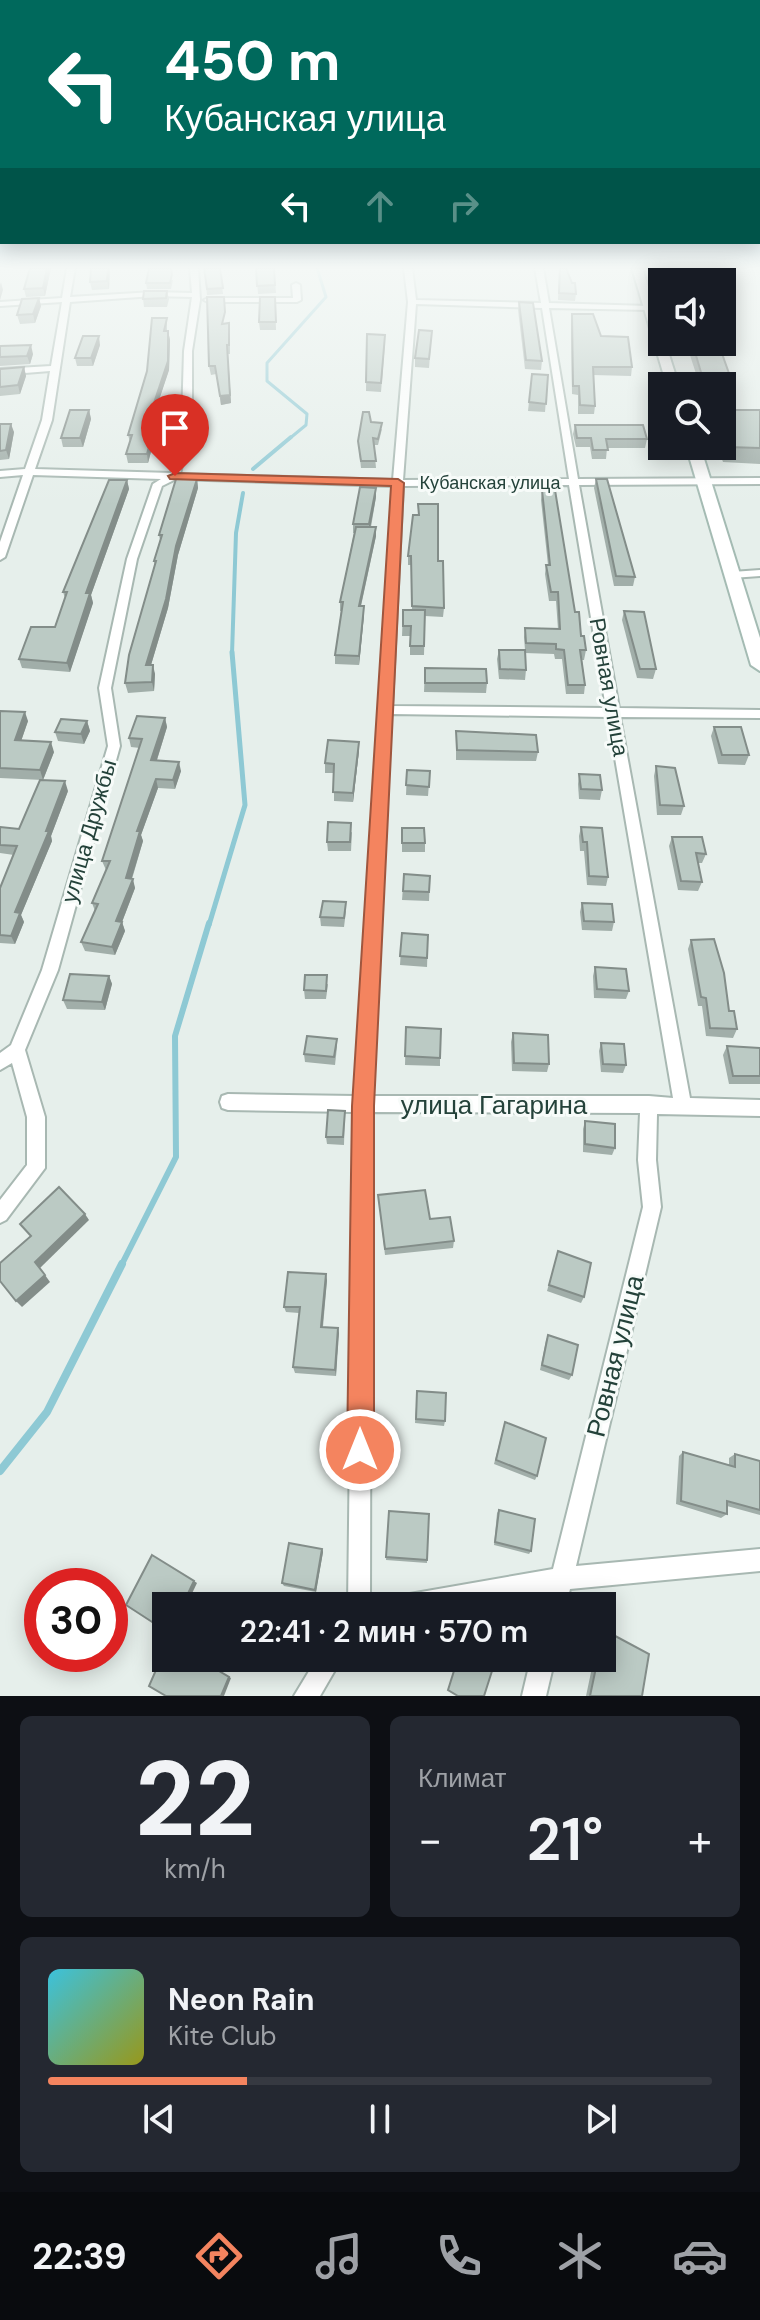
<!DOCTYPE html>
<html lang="ru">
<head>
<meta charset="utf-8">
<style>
  :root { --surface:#171b24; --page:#242831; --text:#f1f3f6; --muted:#9ea1a6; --line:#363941; --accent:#f4845f }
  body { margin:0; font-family:"DM Sans",sans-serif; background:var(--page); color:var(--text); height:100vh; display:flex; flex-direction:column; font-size:30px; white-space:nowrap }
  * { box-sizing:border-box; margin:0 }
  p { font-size:26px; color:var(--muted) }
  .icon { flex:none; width:44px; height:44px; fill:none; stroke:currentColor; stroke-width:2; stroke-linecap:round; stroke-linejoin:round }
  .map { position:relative; height:1696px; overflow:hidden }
  .side { display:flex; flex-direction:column; gap:20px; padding:20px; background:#0d0f14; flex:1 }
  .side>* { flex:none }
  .banner { position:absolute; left:0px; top:0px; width:760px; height:244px; box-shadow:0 4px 20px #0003; background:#00695c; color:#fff; overflow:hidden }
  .controls { position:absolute; left:648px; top:268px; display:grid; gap:16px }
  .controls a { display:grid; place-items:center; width:88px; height:88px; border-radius:0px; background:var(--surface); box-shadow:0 4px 20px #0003; font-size:40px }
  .speed { position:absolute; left:24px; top:1568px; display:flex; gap:16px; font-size:40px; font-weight:700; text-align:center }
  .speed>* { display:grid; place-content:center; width:104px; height:104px; border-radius:50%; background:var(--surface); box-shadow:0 4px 20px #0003; line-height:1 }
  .speed .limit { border:12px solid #d22; background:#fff; color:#111 }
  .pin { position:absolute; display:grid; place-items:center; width:68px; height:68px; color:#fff; margin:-82px -34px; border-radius:50% 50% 50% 0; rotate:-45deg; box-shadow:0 0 8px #0007 }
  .pin .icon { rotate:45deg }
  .me { position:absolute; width:88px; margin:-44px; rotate:0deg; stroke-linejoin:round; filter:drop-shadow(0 0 6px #0008) }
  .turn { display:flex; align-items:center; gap:28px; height:168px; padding:0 32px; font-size:36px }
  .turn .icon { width:104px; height:104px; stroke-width:2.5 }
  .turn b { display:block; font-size:56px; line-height:68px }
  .lanes { display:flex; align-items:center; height:76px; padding:0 32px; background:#0003; justify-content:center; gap:40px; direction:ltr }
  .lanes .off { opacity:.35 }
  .big { font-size:60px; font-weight:600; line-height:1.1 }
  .side .tile { flex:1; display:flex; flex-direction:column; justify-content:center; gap:12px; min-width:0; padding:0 28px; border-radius:12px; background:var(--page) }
  .side .dial { align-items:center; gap:0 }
  .dial b { font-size:104px; line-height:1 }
  .song { display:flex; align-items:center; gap:24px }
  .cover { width:96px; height:96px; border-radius:12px; background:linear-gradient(135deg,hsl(190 70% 55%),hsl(60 70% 35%)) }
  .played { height:8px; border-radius:4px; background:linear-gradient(90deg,var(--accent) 30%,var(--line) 30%) }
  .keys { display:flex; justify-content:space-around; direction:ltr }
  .heat { display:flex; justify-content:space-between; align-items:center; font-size:44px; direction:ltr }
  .side .tiles { flex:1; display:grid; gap:20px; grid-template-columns:1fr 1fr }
  .tile:last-child { grid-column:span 2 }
  .trip { position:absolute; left:152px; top:1592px; width:464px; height:80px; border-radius:0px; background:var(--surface); box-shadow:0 4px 20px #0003; font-weight:600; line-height:80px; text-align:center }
  .tab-bar { display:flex; height:128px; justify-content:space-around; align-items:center; background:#090b0e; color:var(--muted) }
  .tab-bar .icon { width:56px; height:56px }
  .tab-bar .on { color:var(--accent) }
  .tab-bar b { font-size:36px; color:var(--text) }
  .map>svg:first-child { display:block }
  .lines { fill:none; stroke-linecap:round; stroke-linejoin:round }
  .stream-far4 { stroke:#8ec9d4; stroke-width:3 }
  .stream-far3 { stroke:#8ec9d4; stroke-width:4 }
  .stream-far2 { stroke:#8ec9d4; stroke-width:5 }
  .stream-far1 { stroke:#8ec9d4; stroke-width:6 }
  .stream { stroke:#8ec9d4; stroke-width:8 }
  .minor-casing { stroke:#a8b8b2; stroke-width:4 }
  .secondary-casing { stroke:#a4bbb3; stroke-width:4 }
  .minor { fill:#fff; fill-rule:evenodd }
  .secondary { fill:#fff; fill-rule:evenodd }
  .wall { fill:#a1aea9 }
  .shaded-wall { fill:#838d89 }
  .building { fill:#bbcac4; stroke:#838d89; stroke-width:2 }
  .route { fill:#f4845f; stroke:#9f563e; stroke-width:2 }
  .labels { text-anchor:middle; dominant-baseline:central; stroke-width:6; stroke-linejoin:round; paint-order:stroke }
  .far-street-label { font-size:18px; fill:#24423a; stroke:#f7fbf9 }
  .street-label { font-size:22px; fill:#24423a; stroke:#f7fbf9 }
  .near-street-label { font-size:26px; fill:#24423a; stroke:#f7fbf9 }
</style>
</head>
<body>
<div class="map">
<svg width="760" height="1696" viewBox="0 0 760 1696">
  <rect width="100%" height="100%" fill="#e6efeb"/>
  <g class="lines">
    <polyline class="stream-far4" points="289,439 306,425 307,414 267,381 267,363 326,297 317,268"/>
    <g class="stream-far3">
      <polyline points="253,469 291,437"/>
      <polyline points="232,654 236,533 243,493"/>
    </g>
    <polyline class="stream-far2" points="209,925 245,805 232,652"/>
    <polyline class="stream-far1" points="121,1266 176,1157 175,1036 209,923"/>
    <polyline class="stream" points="0,1471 47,1412 122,1264"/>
    <defs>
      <g id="minor">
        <path d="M67,268H75L70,297L153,292L192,293L190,268H198L200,300L192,351V420L180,474L393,480L408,302L404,268H412L416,300L541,303L535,268H543L549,303L649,306L653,308L649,310L549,308L578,479L760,478V484L579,485L619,708L760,710V718L620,717L690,1098L760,1100V1116L657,1114L656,1160L661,1207L576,1566L760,1549V1571L570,1589L566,1606H544L547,1593L469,1606H393L396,1598L404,1595L553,1569L643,1207L638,1160L640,1113L371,1112L370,1606H348L354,1112L228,1110L222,1108L220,1102L222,1096L228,1094L355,1096L393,486L176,479L162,486L137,559L111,688L120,746L58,970L25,1050L45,1117V1168L6,1220L0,1223V1200L27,1165V1117L12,1063L0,1070V1053L11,1045L42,970L108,746L99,688L127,559L153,484L161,479L33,475L5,557L0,560V542L23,475L0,477V471L25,469L42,420L50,371L0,375V369L51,366L62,302L0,306V302L62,298ZM153,296L192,297L184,351L182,420L171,473L35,469L52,420L70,302ZM416,304L542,308L569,479L403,480ZM569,485L606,708L392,706L403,486ZM391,714L608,717L673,1098L649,1096H372Z"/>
        <polygon points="296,283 300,285 301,300 297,302 208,302 204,300 208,298 293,298 292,285"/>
        <polygon points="760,570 760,576 732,578 727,575 732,572"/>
        <polygon points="317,1658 342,1658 320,1696 294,1696"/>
        <polygon points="531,1658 555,1658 546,1696 522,1696"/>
      </g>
      <g id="secondary">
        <polygon points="632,268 642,268 662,331 662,342 665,342 679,386 667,386"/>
        <polygon points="686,446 700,446 760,638 760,671 751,665"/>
      </g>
    </defs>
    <use href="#minor" class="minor-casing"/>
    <use href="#secondary" class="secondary-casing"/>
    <use href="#minor" class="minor"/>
    <use href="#secondary" class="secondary"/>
  </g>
  <g class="wall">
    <polygon points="30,268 51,268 45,296 26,297 24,289"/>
    <polygon points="91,268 110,268 109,289 92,290 90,282"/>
    <polygon points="204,268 220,268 223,294 207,295"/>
    <polygon points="256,268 274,268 276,293 258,294"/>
    <polygon points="559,268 566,268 576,294 575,301 558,300"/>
    <polygon points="173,280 171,289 147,289 146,283"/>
    <polygon points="167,291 169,299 167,307 144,307 143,299"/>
    <polygon points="275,297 276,330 260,330 259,322"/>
    <polygon points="39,298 41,306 35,323 20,324 17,315"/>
    <polygon points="519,302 542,361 541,370 525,369 518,310"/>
    <polygon points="572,314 601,336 632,367 631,376 593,375 595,406 594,414 578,414 578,395 572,394 571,322"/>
    <polygon points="167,318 167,331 168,331 170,340 169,370 156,409 158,415 154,424 156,433 148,463 128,463 126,454 130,442 128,435"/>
    <polygon points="226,320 225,323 229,323 230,332 230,354 228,354 231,403 221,405 216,374 211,375 209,366"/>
    <polygon points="432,331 429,368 415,367 415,358"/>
    <polygon points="367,334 385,343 381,392 366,391"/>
    <polygon points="688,342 713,342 716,352 731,379 728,390 722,390 722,386 700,386 687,346"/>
    <polygon points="100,345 93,366 77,366 75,358"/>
    <polygon points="0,346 33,354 30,364 0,366"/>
    <polygon points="24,367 26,376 20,394 0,396 0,369"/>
    <polygon points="532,374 548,375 545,412 528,411"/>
    <polygon points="89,410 91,419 83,447 63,447 61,438"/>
    <polygon points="722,410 760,410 760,464 723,462 717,446 722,446"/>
    <polygon points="0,424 14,432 9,459 0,460"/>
    <polygon points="575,425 647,439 645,448 607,448 606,459 592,459 590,447 576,447 573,434"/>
    <polygon points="382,429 378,445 374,445 376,468 361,468 358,441"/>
    <polygon points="197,479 198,488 178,555 168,608 151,665 155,674 154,691 128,693 125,683 155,566 154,561 160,540 159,535"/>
    <polygon points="596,479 635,577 633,586 614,586 594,488"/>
    <polygon points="127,480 129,489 91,595 93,603 70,672 22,668 19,659 55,627 65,598 63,592"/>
    <polygon points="544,485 575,612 586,650 584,660 582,660 585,685 584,694 566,694 562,659 555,659 554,654 525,653 526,670 525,680 499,679 497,659 499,650 525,650 524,637 525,628 558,629 556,601 549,601 545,574 546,565 548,565 541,500 542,490 544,490"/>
    <polygon points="376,497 371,527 376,527 376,536 361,606 364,615 359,665 335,664 335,655 341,611 340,611 340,602 354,533 353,533 353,524"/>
    <polygon points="408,556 438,561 444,608 443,617 425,616 424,655 410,655 410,636 402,636 403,610 412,610 411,565 408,565"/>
    <polygon points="624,611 656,669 653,679 637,678 622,620"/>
    <polygon points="425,668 487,683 486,693 424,692"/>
    <polygon points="0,711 28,721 21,741 54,752 43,780 0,778"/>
    <polygon points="165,718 167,727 157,760 181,771 175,789 158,788 141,835 143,841 132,879 135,888 122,922 125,931 115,955 85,951 81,942 95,911 92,903 106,870 102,861 140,748 131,747 129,738"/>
    <polygon points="87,721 90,731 84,744 58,741 55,732"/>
    <polygon points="714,727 749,755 745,765 718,764 711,736"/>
    <polygon points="456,731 538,752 536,761 456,760"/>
    <polygon points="359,742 359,751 353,802 334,801 334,773 325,773 325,763"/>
    <polygon points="656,766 684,806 681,815 657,815 654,776"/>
    <polygon points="407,770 430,771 428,796 406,795"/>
    <polygon points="579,774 602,790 600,800 579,799 578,784"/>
    <polygon points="68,791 51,836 52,841 21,915 24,922 15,944 0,943 0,888 14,855 0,853 0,827 19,829"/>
    <polygon points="581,827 608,877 606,886 587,885 584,851 580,851 579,836"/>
    <polygon points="402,828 425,843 425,852 402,852"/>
    <polygon points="352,832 351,851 328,851 327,842"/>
    <polygon points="672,837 706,854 702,863 697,863 702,882 698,891 678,890 669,846"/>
    <polygon points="404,874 430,876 429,901 402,900"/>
    <polygon points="582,903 614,922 612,931 582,930 580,912"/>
    <polygon points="346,911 344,927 321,926 320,917"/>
    <polygon points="402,933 428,935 427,967 400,965"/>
    <polygon points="691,940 729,1011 737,1029 733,1038 706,1036 702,1006 698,1006 688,949"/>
    <polygon points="595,967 629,991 626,999 594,998 593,976"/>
    <polygon points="109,976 112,984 105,1010 67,1009 63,1000"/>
    <polygon points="328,984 326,999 305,999 304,990"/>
    <polygon points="406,1027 440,1058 440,1066 405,1065"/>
    <polygon points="513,1033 549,1064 547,1072 512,1071 511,1042"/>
    <polygon points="337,1039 337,1047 335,1065 305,1062 304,1054"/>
    <polygon points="601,1043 626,1065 623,1073 601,1072 599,1051"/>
    <polygon points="727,1046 760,1048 760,1084 729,1084 723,1055"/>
    <polygon points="345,1111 344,1145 327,1144 326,1137"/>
    <polygon points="585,1121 615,1148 612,1155 583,1152 583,1129"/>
    <polygon points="378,1195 430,1219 454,1241 453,1248 385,1255"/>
    <polygon points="558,1251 584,1297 581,1303 547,1291"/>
    <polygon points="327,1280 323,1327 338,1328 336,1376 295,1373 293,1367 299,1313 286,1312 284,1307"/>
    <polygon points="548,1335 572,1375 569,1380 540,1370 546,1340"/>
    <polygon points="417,1391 445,1421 444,1426 415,1423"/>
    <polygon points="505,1422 537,1476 535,1480 494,1464"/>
    <polygon points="683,1452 729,1465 729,1458 735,1454 760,1461 760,1515 727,1506 727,1514 721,1518 676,1504 679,1456"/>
    <polygon points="499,1510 531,1551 529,1554 494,1545 497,1513"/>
    <polygon points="389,1511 427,1560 427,1563 386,1560"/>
    <polygon points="322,1549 323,1552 316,1592 284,1586 282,1583"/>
    <polygon points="604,1630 642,1696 586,1696 594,1658 602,1658 602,1631"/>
  </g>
  <g class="shaded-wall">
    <polygon points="47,268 51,268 45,296 43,288"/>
    <polygon points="108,268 110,268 109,289 107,281"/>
    <polygon points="1,282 3,290 0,300 0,285"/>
    <polygon points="39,298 41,306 35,323 33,314"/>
    <polygon points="168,331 170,340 169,370 156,409 158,415 151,433 149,424"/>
    <polygon points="99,336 100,345 93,366 91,358"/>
    <polygon points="31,345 33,354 30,364 27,356"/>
    <polygon points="227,345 231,403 221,405 220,396"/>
    <polygon points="24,367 26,376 20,394 18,385"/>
    <polygon points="89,410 91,419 83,447 80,438"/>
    <polygon points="11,424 14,432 9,459 6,450"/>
    <polygon points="155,424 156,433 148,463 147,454"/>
    <polygon points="197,479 198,488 178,555 168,608 148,675 146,665 176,546"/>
    <polygon points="127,480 129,489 91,595 93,603 70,672 67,663 86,593"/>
    <polygon points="376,488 376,497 369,534 369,524"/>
    <polygon points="376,527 376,536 359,614 359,606"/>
    <polygon points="364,606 364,615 359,665 359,656"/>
    <polygon points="153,665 155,674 154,691 152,682"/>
    <polygon points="25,712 28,721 18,750 15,740"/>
    <polygon points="165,718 167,727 154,769 151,760"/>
    <polygon points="87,721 90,731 84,744 81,734"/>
    <polygon points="51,742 54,752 43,780 40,770"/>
    <polygon points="359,742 359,751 353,802 353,793"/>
    <polygon points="179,762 181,771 175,789 173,780"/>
    <polygon points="156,779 158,788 141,835 143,841 129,887 126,878 137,831"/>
    <polygon points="65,781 68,791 51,836 52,841 21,915 24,922 15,944 11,936 15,912"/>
    <polygon points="133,879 135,888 119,930 116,921"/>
    <polygon points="122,922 125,931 115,955 112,947"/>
    <polygon points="109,976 112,984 105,1010 102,1002"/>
    <polygon points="85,1214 89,1220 39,1269 35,1262"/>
    <polygon points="326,1274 327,1280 322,1332 321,1327"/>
    <polygon points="45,1275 50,1282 22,1307 16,1301"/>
    <polygon points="338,1328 339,1333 336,1376 335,1370"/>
    <polygon points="322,1549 323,1552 316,1592 315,1590"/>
    <polygon points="194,1581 197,1583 186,1606 182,1606"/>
    <polygon points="197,1658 231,1678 224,1696 221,1696"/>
  </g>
  <g class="building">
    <polygon points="30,268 47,268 43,288 24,289"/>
    <polygon points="91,268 108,268 107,281 90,282"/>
    <polygon points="149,268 171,268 172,274 170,283 146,283"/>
    <polygon points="204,268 220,268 223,288 207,289"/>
    <polygon points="256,268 274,268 275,285 257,286"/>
    <polygon points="560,268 566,268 572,283 575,283 576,294 559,293"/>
    <polygon points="144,291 167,291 166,298 143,299"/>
    <polygon points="207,297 224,297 225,312 222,324 229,323 229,345 227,345 230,395 220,396 215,366 209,366"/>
    <polygon points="260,297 275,297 276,322 259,322"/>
    <polygon points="39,298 33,314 17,315 22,299"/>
    <polygon points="519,302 533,303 542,361 526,360"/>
    <polygon points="572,314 593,314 601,336 628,337 632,367 593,367 595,406 580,405 579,386 573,386"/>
    <polygon points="152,318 167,318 164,331 168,331 168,361 153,406 156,406 149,424 155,424 147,454 126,454 132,435 128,435 147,371"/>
    <polygon points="419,330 432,331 429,359 415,358"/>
    <polygon points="367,334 385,335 381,383 366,382"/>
    <polygon points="83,336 99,336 91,358 75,358"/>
    <polygon points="692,342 713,342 716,352 721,351 731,379 703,379"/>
    <polygon points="31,345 27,356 0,357 0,346"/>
    <polygon points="24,367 18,385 0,387 0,369"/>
    <polygon points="532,374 548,375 546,404 529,402"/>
    <polygon points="70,410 89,410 80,438 61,438"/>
    <polygon points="722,410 760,410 760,448 727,447 722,434"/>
    <polygon points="363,412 369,412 371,422 382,423 378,439 373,438 376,461 361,461 358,441"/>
    <polygon points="0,424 11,424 6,450 0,451"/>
    <polygon points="575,425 643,425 647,439 606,439 608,450 593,450 591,438 577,438"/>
    <polygon points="176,479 197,479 176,546 166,599 146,665 153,665 152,682 125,683 129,655 156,561 154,561 162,535 159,535"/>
    <polygon points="596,479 607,479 635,577 616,576"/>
    <polygon points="109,480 127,480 86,593 90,593 67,663 19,659 31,627 55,627 67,592 63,592"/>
    <polygon points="554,484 575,612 579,612 581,636 584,636 586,650 580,650 585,685 568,685 564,650 556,649 556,644 526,643 525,628 560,629 558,592 551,592 546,565 550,565 542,490 545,491 544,485"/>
    <polygon points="360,487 376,488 369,524 353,524"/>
    <polygon points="418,504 438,504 438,561 443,561 444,608 412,606 411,556 408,556 413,515 419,515"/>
    <polygon points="356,527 376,527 359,606 364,606 359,656 335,655 343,602 340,602"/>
    <polygon points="403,610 425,610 424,646 410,646 411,626 403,626"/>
    <polygon points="624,611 644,612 656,669 640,669"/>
    <polygon points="499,650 525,650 526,670 500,669"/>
    <polygon points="425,668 486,669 487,683 425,683"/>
    <polygon points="0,711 25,712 15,740 51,742 40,770 0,768"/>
    <polygon points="137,716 165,718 151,760 179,762 173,780 156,779 137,831 140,831 126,878 133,879 116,921 122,922 112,947 81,942 98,904 92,903 110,861 102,861 142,739 129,738"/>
    <polygon points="61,719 87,721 81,734 55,732"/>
    <polygon points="714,727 741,727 749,755 722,755"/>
    <polygon points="456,731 536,735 538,752 457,750"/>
    <polygon points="328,740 359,742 353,793 333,792 334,764 325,763"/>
    <polygon points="656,766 675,768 684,806 660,805"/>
    <polygon points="407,770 430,771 429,787 406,785"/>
    <polygon points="579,774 600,775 602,790 581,789"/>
    <polygon points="40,780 65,781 46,831 49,831 15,912 20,913 11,936 0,935 0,888 17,846 0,845 0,827 19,829"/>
    <polygon points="328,822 351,823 350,842 327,842"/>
    <polygon points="581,827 602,828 608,877 589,876 587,842 583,842"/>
    <polygon points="402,828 424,828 425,843 402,843"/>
    <polygon points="672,837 702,837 706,854 696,853 702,882 681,881"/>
    <polygon points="404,874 430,876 429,892 403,891"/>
    <polygon points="323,901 346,902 344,918 320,917"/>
    <polygon points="582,903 612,904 614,922 584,921"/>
    <polygon points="402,933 428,935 427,958 400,956"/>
    <polygon points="714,939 724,973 729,1011 734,1011 737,1029 710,1028 706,998 701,997 691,940"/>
    <polygon points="595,967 626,969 629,991 597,989"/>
    <polygon points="70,974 109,976 102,1002 63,1000"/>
    <polygon points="305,975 327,975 326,991 304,990"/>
    <polygon points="406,1027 441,1029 440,1058 405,1056"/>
    <polygon points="513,1033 548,1035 549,1064 514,1063"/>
    <polygon points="307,1036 337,1039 334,1057 304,1054"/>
    <polygon points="601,1043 624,1044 626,1065 603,1064"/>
    <polygon points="727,1046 760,1048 760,1076 733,1076"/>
    <polygon points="328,1110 345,1111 343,1137 326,1137"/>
    <polygon points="585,1121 615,1124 615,1148 585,1144"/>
    <polygon points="59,1187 85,1214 35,1262 45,1275 16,1301 0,1281 0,1263 31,1236 20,1224"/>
    <polygon points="425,1190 430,1219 450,1217 454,1241 385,1249 378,1195"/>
    <polygon points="558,1251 591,1263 584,1297 549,1285"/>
    <polygon points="288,1272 326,1274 321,1327 338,1328 335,1370 293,1367 300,1307 284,1307"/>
    <polygon points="548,1335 578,1345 572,1375 542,1365"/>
    <polygon points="417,1391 446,1393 445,1421 416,1419"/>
    <polygon points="505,1422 546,1438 537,1476 496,1460"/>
    <polygon points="683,1452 735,1467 735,1454 760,1461 760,1510 727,1501 727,1514 681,1501"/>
    <polygon points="499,1510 535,1519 531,1551 495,1542"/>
    <polygon points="389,1511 429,1514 427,1560 386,1557"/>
    <polygon points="289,1543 322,1549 315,1590 282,1583"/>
    <polygon points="152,1555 194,1581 182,1606 166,1606 166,1631 126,1605"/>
    <polygon points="604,1630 649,1654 642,1696 590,1696 598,1658 602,1658 602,1639"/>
    <polygon points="166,1647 166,1658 197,1658 229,1677 221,1696 166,1696 149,1686"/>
    <polygon points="458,1658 469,1658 492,1671 484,1696 458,1696 448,1690"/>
  </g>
  <linearGradient id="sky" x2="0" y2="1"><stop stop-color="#84bce0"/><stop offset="0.53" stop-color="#f4f8f6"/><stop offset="1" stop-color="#f4f8f6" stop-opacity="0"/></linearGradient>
  <rect width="760" height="505" fill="url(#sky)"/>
  <polygon class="route" points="175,473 398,479 404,483 374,1106 374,1450 370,1459 360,1463 351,1459 347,1450 352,1106 391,486 170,479 168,476"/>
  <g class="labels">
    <g class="far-street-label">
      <text x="490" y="483">Кубанская улица</text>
    </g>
    <g class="street-label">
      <text transform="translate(609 687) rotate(80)">Ровная улица</text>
      <text transform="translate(89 831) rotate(-74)">улица Дружбы</text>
    </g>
    <g class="near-street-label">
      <text x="494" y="1105">улица Гагарина</text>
      <text transform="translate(615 1356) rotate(-76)">Ровная улица</text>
    </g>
  </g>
</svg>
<div class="controls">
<a><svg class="icon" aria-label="sound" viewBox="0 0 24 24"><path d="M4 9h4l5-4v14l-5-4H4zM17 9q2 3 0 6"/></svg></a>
<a><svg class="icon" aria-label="search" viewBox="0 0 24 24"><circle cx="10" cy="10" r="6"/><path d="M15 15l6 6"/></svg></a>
</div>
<div class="speed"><div class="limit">30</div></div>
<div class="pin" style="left:175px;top:476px;background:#d93025"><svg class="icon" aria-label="arrive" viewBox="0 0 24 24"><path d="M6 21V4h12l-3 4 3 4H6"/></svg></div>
<svg class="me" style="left:360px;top:1450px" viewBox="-20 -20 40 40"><circle r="17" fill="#f4845f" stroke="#fff" stroke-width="3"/><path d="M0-11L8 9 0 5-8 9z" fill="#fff"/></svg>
<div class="trip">22:41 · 2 мин · 570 m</div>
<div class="banner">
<div class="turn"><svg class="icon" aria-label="left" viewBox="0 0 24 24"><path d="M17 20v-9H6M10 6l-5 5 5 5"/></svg><div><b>450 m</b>Кубанская улица</div></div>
<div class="lanes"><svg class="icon" aria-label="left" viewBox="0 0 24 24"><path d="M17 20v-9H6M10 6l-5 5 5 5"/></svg><svg class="icon off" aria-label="ahead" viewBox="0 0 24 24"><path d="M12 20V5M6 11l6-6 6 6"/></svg><svg class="icon off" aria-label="right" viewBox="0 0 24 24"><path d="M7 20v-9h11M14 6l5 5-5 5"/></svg></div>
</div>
</div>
<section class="side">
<div class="tiles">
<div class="tile dial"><b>22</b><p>km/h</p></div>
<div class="tile"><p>Климат</p>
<div class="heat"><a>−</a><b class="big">21°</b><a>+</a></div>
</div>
<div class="tile">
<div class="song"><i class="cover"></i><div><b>Neon Rain</b><p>Kite Club</p></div></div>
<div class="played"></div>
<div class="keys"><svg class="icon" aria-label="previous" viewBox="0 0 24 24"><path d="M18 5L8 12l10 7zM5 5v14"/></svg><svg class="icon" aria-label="pause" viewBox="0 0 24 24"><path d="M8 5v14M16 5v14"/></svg><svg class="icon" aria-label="next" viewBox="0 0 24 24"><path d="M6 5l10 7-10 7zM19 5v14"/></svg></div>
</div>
</div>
</section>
<nav class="tab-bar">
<b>22:39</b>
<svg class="icon on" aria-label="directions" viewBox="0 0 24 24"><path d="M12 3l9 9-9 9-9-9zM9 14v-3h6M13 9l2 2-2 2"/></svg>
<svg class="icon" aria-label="music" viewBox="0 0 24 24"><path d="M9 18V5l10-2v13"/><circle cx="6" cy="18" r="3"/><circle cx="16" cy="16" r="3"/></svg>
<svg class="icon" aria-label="phone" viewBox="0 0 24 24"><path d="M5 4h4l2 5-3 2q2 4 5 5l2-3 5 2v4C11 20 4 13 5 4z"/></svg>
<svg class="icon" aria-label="climate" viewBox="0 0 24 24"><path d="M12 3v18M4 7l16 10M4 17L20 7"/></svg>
<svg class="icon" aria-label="car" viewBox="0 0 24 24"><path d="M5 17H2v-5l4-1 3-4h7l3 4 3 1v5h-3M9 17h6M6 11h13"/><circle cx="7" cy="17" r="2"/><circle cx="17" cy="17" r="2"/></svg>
</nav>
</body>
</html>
